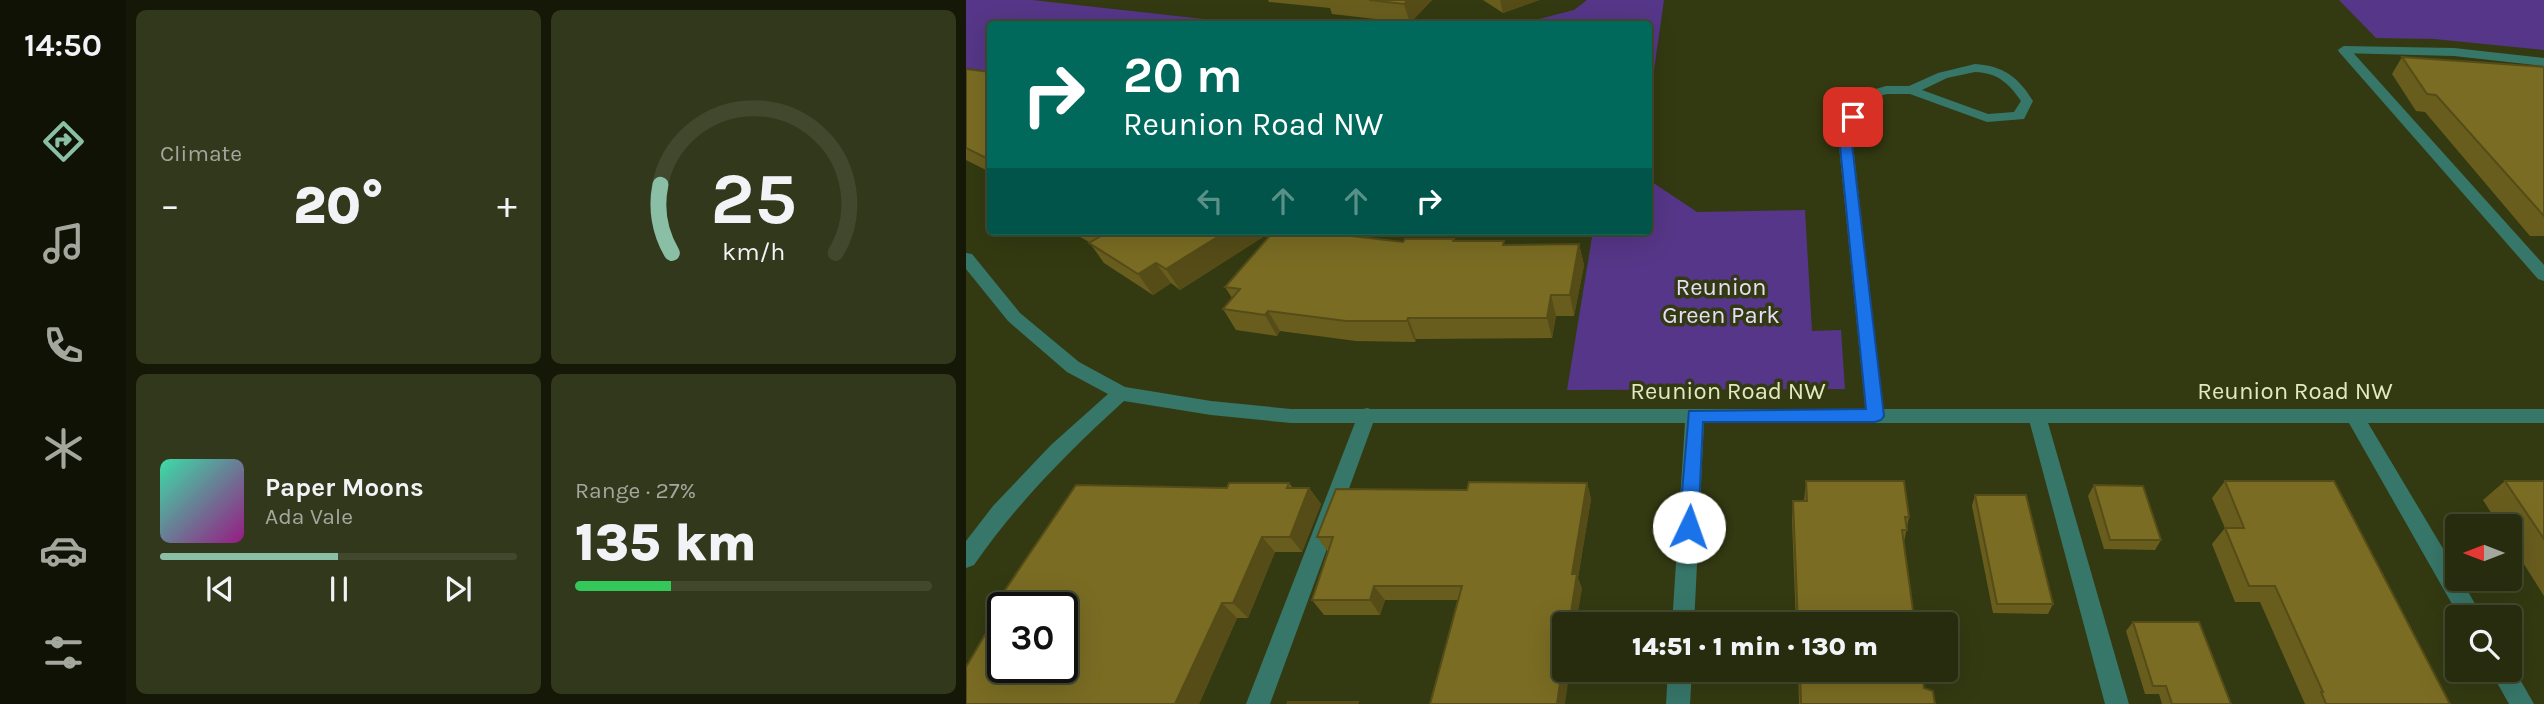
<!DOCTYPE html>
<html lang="en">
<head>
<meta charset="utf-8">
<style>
  :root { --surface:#262c0d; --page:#32381b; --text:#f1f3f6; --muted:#a4a79d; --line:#42482e; --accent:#8abfa5 }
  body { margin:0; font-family:Karla,sans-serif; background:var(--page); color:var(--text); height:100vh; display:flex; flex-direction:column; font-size:26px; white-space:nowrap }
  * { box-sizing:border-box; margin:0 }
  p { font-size:23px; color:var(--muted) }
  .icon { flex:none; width:38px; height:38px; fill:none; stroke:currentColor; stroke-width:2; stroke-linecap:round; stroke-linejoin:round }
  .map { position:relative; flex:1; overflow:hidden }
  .sheet { display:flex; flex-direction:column; gap:10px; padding:10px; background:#151807; width:840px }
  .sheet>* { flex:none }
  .guide { position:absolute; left:21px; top:21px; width:665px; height:214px; border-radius:7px; box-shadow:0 7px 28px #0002,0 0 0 2px var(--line); background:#00695c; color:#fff; overflow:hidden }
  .needle { width:46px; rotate:270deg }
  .buttons { position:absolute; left:1479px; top:514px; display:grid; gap:14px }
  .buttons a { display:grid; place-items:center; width:77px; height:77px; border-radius:7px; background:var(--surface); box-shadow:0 7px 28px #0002,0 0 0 2px var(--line); font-size:35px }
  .speed { position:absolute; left:21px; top:592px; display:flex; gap:14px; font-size:35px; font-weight:700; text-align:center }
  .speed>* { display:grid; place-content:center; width:91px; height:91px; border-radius:50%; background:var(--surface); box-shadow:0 7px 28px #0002,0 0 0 2px var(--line); line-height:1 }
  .speed .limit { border:4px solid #111; border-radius:10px; background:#fff; color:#111 }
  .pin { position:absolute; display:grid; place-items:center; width:60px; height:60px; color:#fff; margin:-30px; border-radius:14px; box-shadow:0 4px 10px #0006 }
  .me { position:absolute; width:77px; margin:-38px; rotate:3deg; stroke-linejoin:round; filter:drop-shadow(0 0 5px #0008) }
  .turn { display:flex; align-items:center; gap:24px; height:147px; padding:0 21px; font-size:32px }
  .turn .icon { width:91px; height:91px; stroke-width:2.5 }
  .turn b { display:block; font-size:49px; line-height:60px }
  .lanes { display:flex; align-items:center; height:66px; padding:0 21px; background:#0003; justify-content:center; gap:35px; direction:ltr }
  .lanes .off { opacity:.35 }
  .big { font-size:52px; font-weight:800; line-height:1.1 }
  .sheet .card { flex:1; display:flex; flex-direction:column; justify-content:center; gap:10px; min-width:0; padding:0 24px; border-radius:10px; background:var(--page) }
  .sheet .dial { align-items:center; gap:0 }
  .dial svg { height:182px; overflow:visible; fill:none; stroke:var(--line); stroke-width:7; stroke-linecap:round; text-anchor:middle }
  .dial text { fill:var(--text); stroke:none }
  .song { display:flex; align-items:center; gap:21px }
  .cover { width:84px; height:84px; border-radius:10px; background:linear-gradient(135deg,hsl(160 70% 55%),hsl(310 70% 35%)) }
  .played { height:7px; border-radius:4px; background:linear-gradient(90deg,var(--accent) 50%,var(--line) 50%) }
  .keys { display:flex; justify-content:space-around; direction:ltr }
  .heat { display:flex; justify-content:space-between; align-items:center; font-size:38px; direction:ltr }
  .charge { height:10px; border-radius:5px; background:linear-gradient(90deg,#34c759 27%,var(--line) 0) }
  .sheet .tiles { flex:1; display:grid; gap:10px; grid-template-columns:repeat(2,1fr) }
  .trip { position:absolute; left:586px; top:612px; width:406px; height:70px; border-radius:7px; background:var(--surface); box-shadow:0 7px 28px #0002,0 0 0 2px var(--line); font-weight:800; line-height:70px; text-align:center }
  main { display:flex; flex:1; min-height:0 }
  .tabs { display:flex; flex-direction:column; width:126px; justify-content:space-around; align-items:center; background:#0f1205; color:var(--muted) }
  .tabs .icon { width:49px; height:49px }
  .tabs .current { color:var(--accent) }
  .tabs b { font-size:32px; color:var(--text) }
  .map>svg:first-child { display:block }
  .green { fill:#553688 }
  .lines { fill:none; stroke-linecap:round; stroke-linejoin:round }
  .lane { fill:#377769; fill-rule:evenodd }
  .street { fill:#377769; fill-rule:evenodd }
  .wall { fill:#695d1e }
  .shaded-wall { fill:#554c18 }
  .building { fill:#7a6c23; stroke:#554c18; stroke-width:2; fill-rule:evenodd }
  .route { fill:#1a73e8; stroke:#114b97; stroke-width:2 }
  .labels { text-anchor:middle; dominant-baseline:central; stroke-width:7; stroke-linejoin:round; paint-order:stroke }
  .park-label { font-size:24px; fill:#e5def9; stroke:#333a11 }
  .street-label { font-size:24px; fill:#e1e9c3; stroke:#333a11 }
</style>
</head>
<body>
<main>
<nav class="tabs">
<b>14:50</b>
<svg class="icon current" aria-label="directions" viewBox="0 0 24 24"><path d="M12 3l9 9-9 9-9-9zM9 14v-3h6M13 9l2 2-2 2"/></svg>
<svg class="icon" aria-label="music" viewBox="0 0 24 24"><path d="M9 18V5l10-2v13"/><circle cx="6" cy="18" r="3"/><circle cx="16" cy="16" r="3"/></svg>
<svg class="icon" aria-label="phone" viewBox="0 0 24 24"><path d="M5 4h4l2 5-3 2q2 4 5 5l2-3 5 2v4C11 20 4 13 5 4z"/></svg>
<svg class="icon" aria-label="climate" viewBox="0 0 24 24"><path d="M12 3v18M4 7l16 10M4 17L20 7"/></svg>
<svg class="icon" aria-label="car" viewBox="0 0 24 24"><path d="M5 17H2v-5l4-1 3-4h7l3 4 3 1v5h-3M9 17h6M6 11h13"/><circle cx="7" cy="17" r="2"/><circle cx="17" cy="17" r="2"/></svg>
<svg class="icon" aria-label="filters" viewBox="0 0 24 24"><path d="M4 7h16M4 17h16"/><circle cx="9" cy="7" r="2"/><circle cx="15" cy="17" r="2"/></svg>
</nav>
<section class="sheet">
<div class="tiles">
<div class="card"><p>Climate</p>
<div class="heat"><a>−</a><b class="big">20°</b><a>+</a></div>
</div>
<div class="card dial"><svg viewBox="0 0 100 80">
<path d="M14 69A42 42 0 1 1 86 69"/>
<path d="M14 69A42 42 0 0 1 9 39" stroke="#8abfa5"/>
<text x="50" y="56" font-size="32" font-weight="700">25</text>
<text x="50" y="72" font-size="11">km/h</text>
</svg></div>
<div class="card">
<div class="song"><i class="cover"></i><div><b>Paper Moons</b><p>Ada Vale</p></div></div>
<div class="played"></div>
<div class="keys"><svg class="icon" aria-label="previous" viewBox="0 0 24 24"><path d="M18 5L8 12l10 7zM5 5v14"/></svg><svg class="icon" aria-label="pause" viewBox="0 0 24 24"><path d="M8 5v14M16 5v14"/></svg><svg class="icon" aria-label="next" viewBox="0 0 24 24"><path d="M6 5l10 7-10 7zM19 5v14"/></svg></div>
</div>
<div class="card"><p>Range · 27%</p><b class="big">135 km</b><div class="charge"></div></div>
</div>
</section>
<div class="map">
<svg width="1578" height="704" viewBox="0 0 1578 704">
  <rect width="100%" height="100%" fill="#333a11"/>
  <g class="green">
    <polygon points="0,0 66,0 283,24 24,24 24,71 0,68"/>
    <polygon points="621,0 698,0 683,105 682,24 553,24 608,10"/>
    <polygon points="1373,0 1578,0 1578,50 1468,39 1410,38"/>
    <polygon points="683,180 731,212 839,210 846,331 875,330 879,389 601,390 627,231 682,231"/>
  </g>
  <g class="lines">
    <g class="lane">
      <polygon points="1378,46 1382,47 1578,265 1578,281 1572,279 1374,53 1372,50"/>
      <path d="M1009,64C1038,66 1052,77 1067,101L1058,119L1021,122L944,94H921L899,100L886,136L918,416L916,421L909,423L902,421L900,416L872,136L889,95L920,86H943L972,73ZM1009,72C1031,73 1042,82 1055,101L1048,112L1022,114L956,90L981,78Z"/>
      <polygon points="401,408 408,410 410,415 304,704 280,704 392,415 394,410"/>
      <polygon points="1071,409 1078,411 1080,416 1163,704 1139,704 1062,416 1064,411"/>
    </g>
    <g class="street">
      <polygon points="1378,46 1488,48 1578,58 1578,66 1488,56 1374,53 1372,50"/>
      <path d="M0,253L6,254L54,313L113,362L159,387L245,401L325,409H1578V423H1402L1491,572V579H1495L1517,618H1494L1383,423H738L728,625H706L719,423H325L245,415L158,401C103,451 51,503 8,565L0,568V541L27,506L85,445L142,394L101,372L42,321L0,269Z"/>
      <polygon points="1544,662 1568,704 1543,704 1524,670 1544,670"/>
      <polygon points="702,670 726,670 724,704 700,704"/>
    </g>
  </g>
  <g class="wall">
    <polygon points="302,0 466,0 444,23 366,14 364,8 303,2"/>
    <polygon points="517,0 573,0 537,13"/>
    <polygon points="1436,57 1578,67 1578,236 1564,236 1459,112 1450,111 1426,74"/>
    <polygon points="0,69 24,72 24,172 0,160"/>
    <polygon points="104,231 297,231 300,235 214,290 205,283 187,295 138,263 123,242"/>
    <polygon points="488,241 539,245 613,244 618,265 608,316 590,316 586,338 450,339 449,342 390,341 314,331 311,336 270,330 257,309 266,298 259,287 437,242"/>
    <polygon points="840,481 943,517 938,542 949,625 830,625 826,520 827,501 838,501"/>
    <polygon points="1259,481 1484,704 1339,704 1294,602 1269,602 1246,544 1259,528 1246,498"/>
    <polygon points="1539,481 1578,481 1578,596 1544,542 1544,527 1534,527 1517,500"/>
    <polygon points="323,483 327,488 343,488 355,504 336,552 309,552 282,618 271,618 233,704 0,704 38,603 33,599 261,488"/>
    <polygon points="621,483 625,499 612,578 616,589 492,600 419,600 414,615 358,615 346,600 362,552 351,537 501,490"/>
    <polygon points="1128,485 1195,540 1189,550 1138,549 1122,496"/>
    <polygon points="1009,495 1087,604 1082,614 1027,613 1006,506"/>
    <polygon points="1167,622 1265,704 1196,704 1193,694 1179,694 1160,631"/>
    <polygon points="832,670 956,670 958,688 969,704 833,704"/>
  </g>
  <g class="shaded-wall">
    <polygon points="442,0 466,0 444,23 438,4"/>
    <polygon points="534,0 573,0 537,13"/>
    <polygon points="261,231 297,231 300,235 214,290 200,269"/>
    <polygon points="613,244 618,265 608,316 604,295"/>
    <polygon points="190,263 205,283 187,295 172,274"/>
    <polygon points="585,295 590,316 586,338 581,318"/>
    <polygon points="302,311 314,331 311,336 299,315"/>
    <polygon points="442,318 450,339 449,342 441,321"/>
    <polygon points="621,483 625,499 612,578 616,589 610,625 603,625 606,574"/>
    <polygon points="343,488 355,504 336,552 324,537"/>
    <polygon points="296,537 309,552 282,618 267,603"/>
    <polygon points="408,586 419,600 414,615 404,600"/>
    <polygon points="256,603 271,618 233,704 209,704"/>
    <polygon points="598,655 598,670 604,670 599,704 591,704"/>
  </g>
  <g class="building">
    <polygon points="403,0 442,0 438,4"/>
    <polygon points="1436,57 1578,67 1578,216 1470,95 1461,94"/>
    <polygon points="0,69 24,72 24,160 0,148"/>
    <polygon points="123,231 261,231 200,269 190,263 172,274 123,243 133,237"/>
    <polygon points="308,231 341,231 437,242 439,239 488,239 487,241 538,241 537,245 613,244 604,295 585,295 581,318 442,318 441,321 380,321 302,311 299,315 257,309 274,289 259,287"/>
    <polygon points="840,481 938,481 943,517 939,517 941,530 936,530 949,625 832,625 827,501 841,501"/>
    <polygon points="1259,481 1368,481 1484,704 1360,704 1355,692 1357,692 1309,586 1283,586 1259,528 1278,528"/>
    <polygon points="1539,481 1578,481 1578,539"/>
    <polygon points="503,482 621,483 606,574 611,574 603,625 598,625 598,655 591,704 464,704 496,586 408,586 404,600 346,600 367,537 351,537 370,489 501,490"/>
    <path d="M263,483H323L321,488H343L324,537H296L267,603H256L209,704H0V667L40,599H33L110,485L261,488ZM37,607H96V667H37Z"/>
    <polygon points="1128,485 1177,486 1195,540 1144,540"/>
    <polygon points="1009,495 1060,495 1087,604 1031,604"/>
    <polygon points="1167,622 1233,622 1265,704 1206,704 1200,686 1187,686"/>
    <polygon points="834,670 956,670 958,688 967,691 969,704 835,704"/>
    <polygon points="322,702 392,702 391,704 321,704"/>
  </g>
  <polygon class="route" points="887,113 893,117 885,136 918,416 915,420 909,422 737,422 732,527 729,533 723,535 716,533 713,527 723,411 900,409 873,136 881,117"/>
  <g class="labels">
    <g class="park-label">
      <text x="755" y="287">Reunion<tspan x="755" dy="28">Green Park</tspan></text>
    </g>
    <g class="street-label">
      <text x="762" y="391">Reunion Road NW</text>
      <text x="1329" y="391">Reunion Road NW</text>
    </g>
  </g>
</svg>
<div class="buttons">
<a><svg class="needle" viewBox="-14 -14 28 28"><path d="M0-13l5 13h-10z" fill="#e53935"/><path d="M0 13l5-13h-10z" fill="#a4a79d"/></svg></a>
<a><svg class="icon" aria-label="search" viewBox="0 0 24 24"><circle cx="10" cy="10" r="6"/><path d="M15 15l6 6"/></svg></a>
</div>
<div class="speed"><div class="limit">30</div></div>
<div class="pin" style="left:887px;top:117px;background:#d93025"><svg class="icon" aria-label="arrive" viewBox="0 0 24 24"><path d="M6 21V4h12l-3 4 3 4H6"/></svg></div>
<svg class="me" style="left:723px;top:527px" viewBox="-20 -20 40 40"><circle r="19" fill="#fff"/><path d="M0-13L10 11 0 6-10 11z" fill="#1a73e8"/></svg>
<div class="trip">14:51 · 1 min · 130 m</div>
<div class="guide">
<div class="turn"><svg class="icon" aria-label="right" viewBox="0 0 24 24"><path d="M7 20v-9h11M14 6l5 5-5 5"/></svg><div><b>20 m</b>Reunion Road NW</div></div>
<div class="lanes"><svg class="icon off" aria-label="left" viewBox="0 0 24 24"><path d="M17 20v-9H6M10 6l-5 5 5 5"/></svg><svg class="icon off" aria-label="ahead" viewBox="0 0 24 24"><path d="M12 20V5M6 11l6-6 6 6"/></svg><svg class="icon off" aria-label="ahead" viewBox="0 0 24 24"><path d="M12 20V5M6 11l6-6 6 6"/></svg><svg class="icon" aria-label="right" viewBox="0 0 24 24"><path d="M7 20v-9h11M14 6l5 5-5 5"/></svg></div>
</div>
</div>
</main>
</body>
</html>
